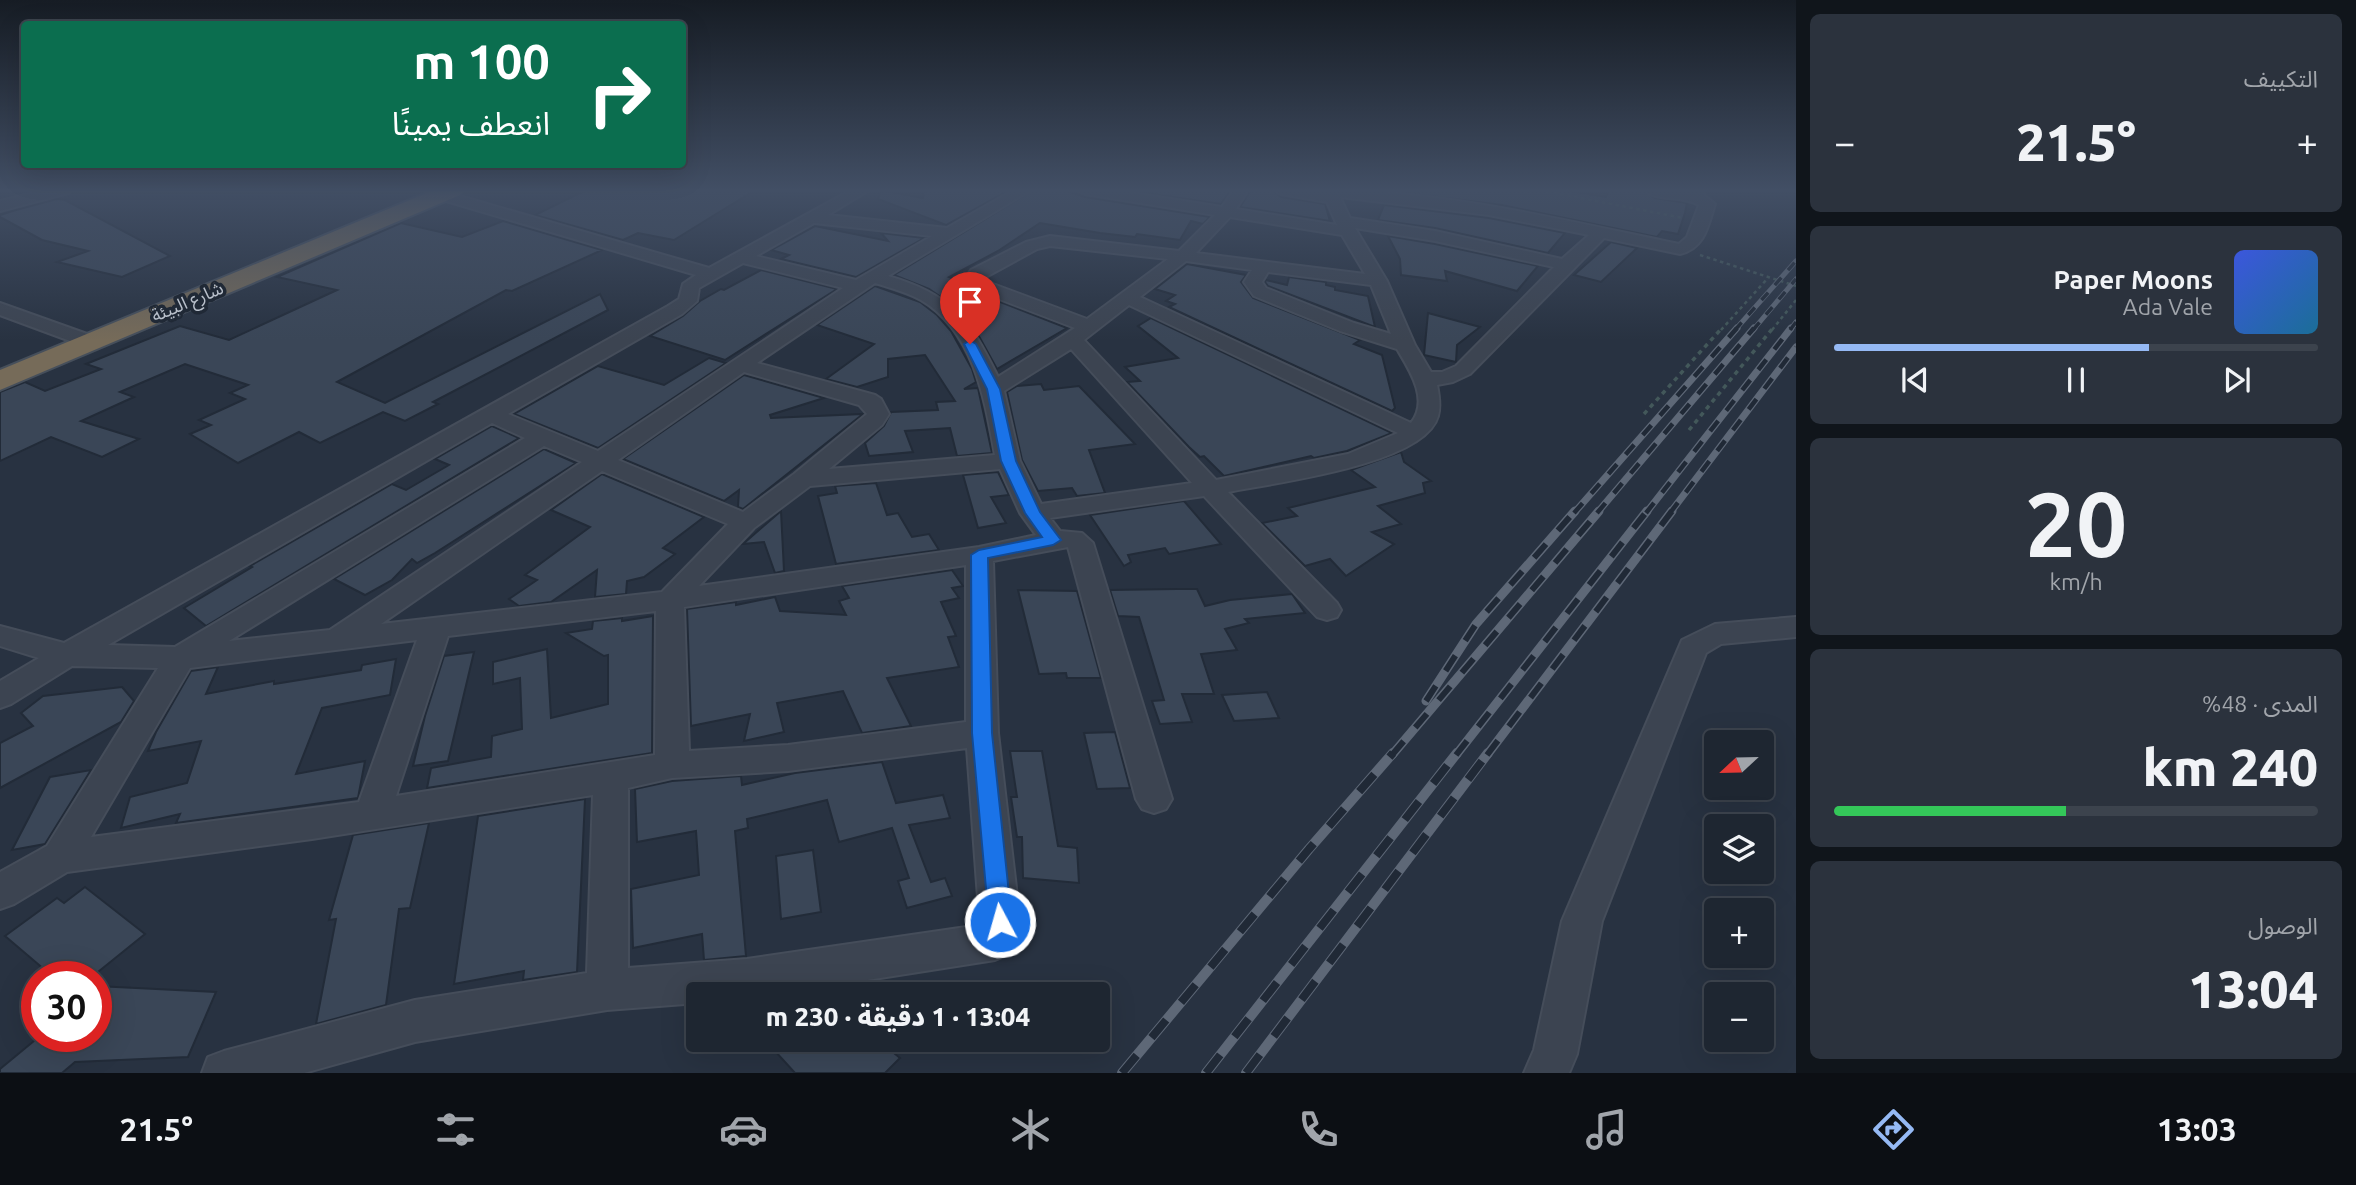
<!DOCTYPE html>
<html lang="ar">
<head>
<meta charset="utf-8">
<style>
  :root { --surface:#1e2631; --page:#2b323d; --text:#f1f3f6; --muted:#a1a5ab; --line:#3c434d; --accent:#95b9f4 }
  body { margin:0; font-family:Ubuntu,"Noto Sans Arabic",sans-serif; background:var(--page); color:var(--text); direction:rtl; height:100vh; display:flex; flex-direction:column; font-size:26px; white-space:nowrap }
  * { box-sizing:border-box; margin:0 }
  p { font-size:23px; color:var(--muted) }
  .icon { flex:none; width:38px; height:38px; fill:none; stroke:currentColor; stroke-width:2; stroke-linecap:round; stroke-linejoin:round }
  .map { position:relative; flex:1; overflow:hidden; direction:ltr }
  .sheet { display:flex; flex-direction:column; gap:14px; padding:14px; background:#10151b; width:560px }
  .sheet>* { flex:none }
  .guide { position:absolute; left:21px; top:21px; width:665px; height:147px; border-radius:7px; box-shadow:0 7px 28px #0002,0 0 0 2px var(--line); direction:rtl; background:#0b6e4f; color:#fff; overflow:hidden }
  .needle { width:46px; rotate:248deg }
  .tools { position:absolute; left:1704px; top:730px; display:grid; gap:14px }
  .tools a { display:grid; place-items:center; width:70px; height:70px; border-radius:7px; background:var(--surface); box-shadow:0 7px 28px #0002,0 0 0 2px var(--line); font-size:35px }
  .speed { position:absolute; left:21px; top:961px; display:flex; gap:14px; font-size:35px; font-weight:700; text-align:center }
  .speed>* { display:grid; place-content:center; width:91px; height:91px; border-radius:50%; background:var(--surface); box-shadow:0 7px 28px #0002,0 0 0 2px var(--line); line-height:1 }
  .speed .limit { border:10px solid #d22; background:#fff; color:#111 }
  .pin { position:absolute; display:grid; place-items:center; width:60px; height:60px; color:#fff; margin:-72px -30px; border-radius:50% 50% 50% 0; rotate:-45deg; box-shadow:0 0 7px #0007 }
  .pin .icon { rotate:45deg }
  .me { position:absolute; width:77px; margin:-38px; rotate:354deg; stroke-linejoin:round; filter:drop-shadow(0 0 5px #0008) }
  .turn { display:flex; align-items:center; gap:24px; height:147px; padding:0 21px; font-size:32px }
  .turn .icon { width:91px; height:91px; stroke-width:2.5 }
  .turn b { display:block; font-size:49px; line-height:60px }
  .big { font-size:52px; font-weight:800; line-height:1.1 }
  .sheet .tile { flex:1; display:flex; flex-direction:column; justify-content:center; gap:10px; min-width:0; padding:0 24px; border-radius:10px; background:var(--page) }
  .sheet .dial { align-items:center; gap:0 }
  .dial b { font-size:91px; line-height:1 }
  .song { display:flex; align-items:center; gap:21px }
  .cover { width:84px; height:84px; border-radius:10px; background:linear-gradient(135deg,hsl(230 70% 55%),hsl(200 70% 35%)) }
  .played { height:7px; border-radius:4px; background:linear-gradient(90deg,var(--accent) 65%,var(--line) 65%) }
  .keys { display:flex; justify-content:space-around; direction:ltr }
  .heat { display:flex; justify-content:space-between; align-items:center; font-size:38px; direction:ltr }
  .charge { height:10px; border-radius:5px; background:linear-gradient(90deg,#34c759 48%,var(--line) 0) }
  .trip { position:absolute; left:686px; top:982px; width:424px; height:70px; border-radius:7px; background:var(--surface); box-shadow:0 7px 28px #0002,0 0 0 2px var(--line); font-weight:800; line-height:70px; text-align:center; direction:rtl }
  .menu { display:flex; height:112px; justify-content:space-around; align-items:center; background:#0c0f14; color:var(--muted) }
  .menu .icon { width:49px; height:49px }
  .menu .current { color:var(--accent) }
  .menu b { font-size:32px; color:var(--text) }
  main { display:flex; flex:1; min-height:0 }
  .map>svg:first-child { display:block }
  .building { fill:#3a4657; stroke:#222b38; stroke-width:2 }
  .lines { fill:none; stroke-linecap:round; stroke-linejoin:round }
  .minor-casing { stroke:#454d5a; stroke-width:4 }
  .highway-casing { stroke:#464f5b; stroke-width:4 }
  .path-far1 { stroke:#43585a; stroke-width:2.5; stroke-dasharray:3.5 3.5; stroke-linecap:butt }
  .path { stroke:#43585a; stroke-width:3.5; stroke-dasharray:4.5 4.5; stroke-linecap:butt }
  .minor { fill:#3c4451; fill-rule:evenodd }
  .highway { fill:#766b59; fill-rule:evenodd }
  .rail-far3-casing { stroke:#5e6877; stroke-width:5 }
  .rail-far2-casing { stroke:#5e6877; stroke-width:7 }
  .rail-far1-casing { stroke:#5e6877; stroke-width:9 }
  .rail-casing { stroke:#5e6877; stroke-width:10 }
  .rail-far3 { stroke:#202936; stroke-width:3.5; stroke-dasharray:10; stroke-linecap:butt }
  .rail-far2 { stroke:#202936; stroke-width:4.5; stroke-dasharray:13; stroke-linecap:butt }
  .rail-far1 { stroke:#202936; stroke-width:6; stroke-dasharray:18; stroke-linecap:butt }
  .rail { stroke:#202936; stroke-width:8; stroke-dasharray:23; stroke-linecap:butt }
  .route { fill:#1a73e8; stroke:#114b97; stroke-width:2 }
  .labels { text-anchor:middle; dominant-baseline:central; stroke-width:7; stroke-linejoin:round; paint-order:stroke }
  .far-street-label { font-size:18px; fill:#b9c0cb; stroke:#202936 }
</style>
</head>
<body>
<main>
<section class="sheet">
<div class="tile"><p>التكييف</p>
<div class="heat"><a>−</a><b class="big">21.5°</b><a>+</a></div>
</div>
<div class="tile">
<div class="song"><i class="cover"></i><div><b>Paper Moons</b><p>Ada Vale</p></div></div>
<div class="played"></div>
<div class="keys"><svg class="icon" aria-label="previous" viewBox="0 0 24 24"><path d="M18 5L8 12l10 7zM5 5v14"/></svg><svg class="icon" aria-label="pause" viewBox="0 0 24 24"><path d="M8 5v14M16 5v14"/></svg><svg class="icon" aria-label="next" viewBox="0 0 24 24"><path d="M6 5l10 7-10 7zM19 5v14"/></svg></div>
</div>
<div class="tile dial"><b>20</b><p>km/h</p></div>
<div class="tile"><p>المدى · 48%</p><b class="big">240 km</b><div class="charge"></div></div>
<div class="tile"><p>الوصول</p><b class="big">13:04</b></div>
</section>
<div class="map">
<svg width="1796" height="1073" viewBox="0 0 1796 1073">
  <rect width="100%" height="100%" fill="#283241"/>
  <g class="building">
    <polygon points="586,190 755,190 674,240 638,233 623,240 535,215"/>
    <polygon points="881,190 923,198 924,190 1009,190 946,225 878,199"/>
    <polygon points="1033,190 1064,190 1085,197 1210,217 1203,224 1191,221 1180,240 1137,234 1135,237 1100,233 1040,223 998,251 949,277 966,283 980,294 1067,328 997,369 980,338 958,309 929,289 894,275"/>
    <polygon points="1147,190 1231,190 1221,204 1146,193"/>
    <polygon points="1251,190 1272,190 1281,197 1325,204 1330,221 1240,207"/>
    <polygon points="1564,190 1606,197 1609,190 1642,190 1655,198 1687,203 1685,213 1678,234 1662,231 1657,237 1502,205 1390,191"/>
    <polygon points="57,199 65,200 170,256 122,277 57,262 88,251 42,240 0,217 0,215 16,210"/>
    <polygon points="1384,205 1489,218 1565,233 1548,253 1435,228 1378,220"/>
    <polygon points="503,221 602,250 512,291 506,290 337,382 385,403 600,294 608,310 433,402 438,404 405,421 383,412 320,443 299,432 238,463 190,434 211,425 199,420 245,399 230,393 248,385 185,364 120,392 134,397 81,421 139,439 102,457 51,437 0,461 0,392 25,382 45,391 101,369 86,364 180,326 229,340 337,290 277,277 401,223 462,237"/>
    <polygon points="815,226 888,241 881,233 924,238 856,277 781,259 789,255 771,250"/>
    <polygon points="1388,236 1435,244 1538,266 1517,291 1445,271 1447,281 1401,275 1400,259"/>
    <polygon points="1611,242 1637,248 1601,282 1574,275"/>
    <polygon points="1187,264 1246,275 1241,282 1253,298 1360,340 1354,344 1382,355 1395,408 1392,411 1169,307 1175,304 1166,301 1175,295 1155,289"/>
    <polygon points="761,270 837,289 725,360 650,336 683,316 700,301 721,289 724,290"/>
    <polygon points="1289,277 1326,282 1326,285 1335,287 1335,290 1368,296 1375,327 1268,286 1265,282 1266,280 1287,285"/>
    <polygon points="875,286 920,302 937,315 951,331 972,369 976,382 964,389 978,388 992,453 957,456 950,428 905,431 913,452 869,456 865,443 884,426 891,412 938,410 936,402 955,401 925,355 888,359 888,377 857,387 826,379 874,344 817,325"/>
    <polygon points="1428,313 1480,327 1457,345 1456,362 1424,355"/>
    <polygon points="1151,318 1392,433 1347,451 1314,458 1311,456 1224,476 1204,456 1200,457 1189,447 1127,382 1140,381 1125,367 1178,358 1138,326"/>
    <polygon points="709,358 726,363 598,448 514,414 598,366 664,385"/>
    <polygon points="744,375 824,398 770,415 771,418 863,414 743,509 738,507 739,490 724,501 623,459"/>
    <polygon points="1041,384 1044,390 1079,386 1135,444 1089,450 1105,493 1077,496 1072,488 1038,491 1022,460 1007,392 1017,386"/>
    <polygon points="492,426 519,438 206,626 184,608 252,567 250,566 392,484 406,490 449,465 435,459"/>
    <polygon points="544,449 576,463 435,553 417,563 412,559 392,580 365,595 334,579"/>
    <polygon points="1401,452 1404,462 1431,481 1423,483 1425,493 1378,506 1401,524 1372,532 1394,544 1346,576 1330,559 1305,566 1262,523 1297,516 1288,508 1375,487 1351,470"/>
    <polygon points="998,472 1009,495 991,497 1006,523 978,528 963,475"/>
    <polygon points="602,474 704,517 663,548 675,554 644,577 627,581 626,594 595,597 597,570 551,602 519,606 509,599 537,580 525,575 590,527 551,510"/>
    <polygon points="876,483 887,515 898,513 912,537 929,534 939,550 836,564 818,496 837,493 835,486"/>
    <polygon points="1184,501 1221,544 1169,554 1165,548 1128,555 1131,562 1124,566 1090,515"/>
    <polygon points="781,511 784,571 775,573 764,542 743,544"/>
    <polygon points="952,570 963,586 952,588 959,598 941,602 956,636 948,637 959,667 887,678 911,726 862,733 843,691 777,703 784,732 744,741 750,714 691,726 687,609 736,602 736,605 775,597 780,611 846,615 839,601 849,598 842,586"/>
    <polygon points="1177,589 1197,589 1205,606 1230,600 1292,594 1305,613 1245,619 1249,623 1225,629 1237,650 1201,654 1214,694 1182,694 1192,722 1160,724 1152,701 1164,700 1139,617 1118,616 1110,590"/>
    <polygon points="1018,590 1077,591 1101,678 1067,678 1066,673 1039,674"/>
    <polygon points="653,616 652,753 427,788 431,768 491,757 492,736 522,729 520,678 493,684 493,662 547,649 551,718 608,704 608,655 604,656 566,633 592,629 593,621 622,618 622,621"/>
    <polygon points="474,652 448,761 413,766 425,716 444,656"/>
    <polygon points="396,659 390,695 322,708 296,774 365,761 358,798 176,823 180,814 121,828 130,797 187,783 201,741 148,751 156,732 191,671 218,667 206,694 274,681 274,684 361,670 362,665"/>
    <polygon points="122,687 134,701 121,722 0,788 0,743 33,726 21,713 43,696"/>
    <polygon points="1267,692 1279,718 1234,721 1222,695"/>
    <polygon points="1115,732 1130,788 1097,789 1084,733"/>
    <polygon points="1010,751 1042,751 1058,846 1077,848 1079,883 1023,878 1022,837 1017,837 1011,797 1017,797"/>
    <polygon points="882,762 896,803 943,795 950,818 909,825 931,882 945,878 952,896 907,908 898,881 909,878 892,828 839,842 827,800 747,819 748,828 735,831 746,956 704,960 702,934 633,948 631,889 699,875 696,831 637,842 635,789 672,781 741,776 742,785 795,773"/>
    <polygon points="91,770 45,844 12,850 50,777"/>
    <polygon points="585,799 577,972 523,980 524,971 454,984 478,816"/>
    <polygon points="429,823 410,908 399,909 386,1005 316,1024 336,919 329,920 353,835"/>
    <polygon points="813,850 821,912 781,919 776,856"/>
    <polygon points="85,887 145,934 93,976 52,976 5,936 57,898 64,903"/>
    <polygon points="96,986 216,992 188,1057 75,1062 62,1073 0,1073 0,1069 40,1036 96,1036"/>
    <polygon points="784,1040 878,1040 900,1058 885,1073 795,1073 774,1050"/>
  </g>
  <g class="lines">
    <defs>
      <g id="minor">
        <polygon points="46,190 70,190 68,193 0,211 0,201"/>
        <path d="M851,190H869L828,215L947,228L1014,190H1031L888,276C952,295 969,318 998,377L1075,328L981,292L965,279L971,270L1026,242L1050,236L1179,251L1215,215L1085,194L1078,190H1113L1222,207L1234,190H1248L1236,209L1337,225L1327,202L1281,194L1274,190L1323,192L1322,190C1442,190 1562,220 1679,244L1687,237L1699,205C1683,195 1657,202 1644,190H1704V195L1715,204C1708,226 1705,248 1680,254L1604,238L1470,374L1453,382L1437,385C1439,395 1441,406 1438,416C1425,465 1272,483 1228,492L1337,603L1341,610L1337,617L1327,620L1317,617L1204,496L1050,518L1060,531L1082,533L1093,543L1172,799L1166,809L1154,813L1142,809L1136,799L1068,547L993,561L998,733L1020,922V933L1009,954L995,960L778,994H698V1003L607,1010L415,1042L304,1073H202L208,1057L224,1051L415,1000L587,973L593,795L312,839L67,872L14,904L0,909V872L47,846L158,668L72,666L11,704L0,708V681L39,658L0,646V626L64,643L668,306L679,299L683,284L696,275L436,198L434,195L436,192H446L709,268ZM1340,197L1489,215L1589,235L1562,259L1435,231L1350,218ZM1230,217L1342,235L1365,274L1196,253ZM814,223L932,236L856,280L756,256ZM1355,228L1435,241L1554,267L1456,366L1442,372H1431L1415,345L1387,281ZM1050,246L1168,259L1087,319L993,284L984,278L1037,249ZM1186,261L1252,270L1244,282L1254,296L1340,331L1397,349C1409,369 1430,400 1411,423L1140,297ZM743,263L843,288L598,451L508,414L682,314L697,301L699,288ZM1268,272L1371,285L1391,334L1354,323L1266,288L1262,282ZM875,283C891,288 907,292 921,300C974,331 985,400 995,455L829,469L882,425L889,414L881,399L875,395L757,363ZM1129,305L1398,433L1348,454L1216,480L1084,340ZM1071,349L1192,483L1041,504L1020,461L1004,391ZM744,372L859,405L867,414L794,474L743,512L618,460ZM492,423L525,438L175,647L108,645ZM544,446L582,462L330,630L229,641ZM1000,469L1020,513L1036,535L979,547L699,586L754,528L810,486ZM602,471L728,524L662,592L381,624ZM966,565V722L788,745L689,751L684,607ZM656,611L655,755L396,796L448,636ZM417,640L359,802L91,837L190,668ZM967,748L980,925L747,959L628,968V788L672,778L788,771Z"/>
        <polygon points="0,303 87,334 90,338 87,342 73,342 0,315"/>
        <polygon points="1796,617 1796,637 1721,644 1706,653 1602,921 1577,1054 1569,1073 1524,1073 1534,1050 1562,921 1682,640 1715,624"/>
      </g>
      <polygon id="highway" points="434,190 463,190 460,195 0,390 0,370"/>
    </defs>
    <use href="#minor" class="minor-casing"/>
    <use href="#highway" class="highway-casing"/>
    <g class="path-far1">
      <polyline points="1540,190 1683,218"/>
      <polyline points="1700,255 1796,286"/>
      <polyline points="1721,330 1768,278"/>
      <polyline points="1772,330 1796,300"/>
    </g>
    <g class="path">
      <polyline points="1644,414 1722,328"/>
      <polyline points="1689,430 1773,328"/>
    </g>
    <use href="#minor" class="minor"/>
    <use href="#highway" class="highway"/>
    <defs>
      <g id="rail-far3">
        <polyline points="1735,330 1796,261"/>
        <polyline points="1753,330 1796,279"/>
        <polyline points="1790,330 1796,322"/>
      </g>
      <g id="rail-far2">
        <polyline points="1574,513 1737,328"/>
        <polyline points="1597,513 1754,328"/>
        <polyline points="1646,513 1791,328"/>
        <polyline points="1670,513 1796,347"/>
      </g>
      <g id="rail-far1">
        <polyline points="1426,701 1476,624 1575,511"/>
        <polyline points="1392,755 1599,511"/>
        <polyline points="1456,755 1647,511"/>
        <polyline points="1487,755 1672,511"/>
      </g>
      <g id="rail">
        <polyline points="1122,1073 1309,849 1393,753"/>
        <polyline points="1206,1073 1457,753"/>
        <polyline points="1246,1073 1488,753"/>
      </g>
    </defs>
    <use href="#rail-far3" class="rail-far3-casing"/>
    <use href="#rail-far2" class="rail-far2-casing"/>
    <use href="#rail-far1" class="rail-far1-casing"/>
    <use href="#rail" class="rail-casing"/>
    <use href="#rail-far3" class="rail-far3"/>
    <use href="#rail-far2" class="rail-far2"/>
    <use href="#rail-far1" class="rail-far1"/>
    <use href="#rail" class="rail"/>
  </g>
  <linearGradient id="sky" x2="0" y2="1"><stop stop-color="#161c24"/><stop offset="0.56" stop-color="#424f65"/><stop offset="1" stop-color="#424f65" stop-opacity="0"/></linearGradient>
  <rect width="1796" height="340" fill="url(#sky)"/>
  <polygon class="route" points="970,340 976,344 1000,389 1016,461 1040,512 1061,540 1053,545 988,558 992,733 1012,922 1009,930 1000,933 992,930 989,922 972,733 971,555 979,550 1042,537 1025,513 1001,461 987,389 964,344"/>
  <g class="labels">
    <g class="far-street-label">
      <text transform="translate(187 301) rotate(-23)">شارع البيئة</text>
    </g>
  </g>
</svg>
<div class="tools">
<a><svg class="needle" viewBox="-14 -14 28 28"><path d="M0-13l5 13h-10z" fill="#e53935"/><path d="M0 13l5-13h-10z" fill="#a1a5ab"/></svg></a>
<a><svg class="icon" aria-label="layers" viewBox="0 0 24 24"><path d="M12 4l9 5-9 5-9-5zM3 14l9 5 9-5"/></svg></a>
<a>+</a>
<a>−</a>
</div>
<div class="speed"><div class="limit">30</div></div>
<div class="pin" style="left:970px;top:344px;background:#d93025"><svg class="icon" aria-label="arrive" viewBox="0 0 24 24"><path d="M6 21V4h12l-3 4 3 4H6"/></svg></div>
<svg class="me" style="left:1000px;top:922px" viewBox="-20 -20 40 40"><circle r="17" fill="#1a73e8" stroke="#fff" stroke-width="3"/><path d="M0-11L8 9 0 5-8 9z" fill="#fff"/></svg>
<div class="trip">13:04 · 1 دقيقة · 230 m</div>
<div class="guide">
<div class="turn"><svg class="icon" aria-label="right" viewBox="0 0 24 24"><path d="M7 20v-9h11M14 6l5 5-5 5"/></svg><div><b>100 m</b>انعطف يمينًا</div></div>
</div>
</div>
</main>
<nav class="menu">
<b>13:03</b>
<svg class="icon current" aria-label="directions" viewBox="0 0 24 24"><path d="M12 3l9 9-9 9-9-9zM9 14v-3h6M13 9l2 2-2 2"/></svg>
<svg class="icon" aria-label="music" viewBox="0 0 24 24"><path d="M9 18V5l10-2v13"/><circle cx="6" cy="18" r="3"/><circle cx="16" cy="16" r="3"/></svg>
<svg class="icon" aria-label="phone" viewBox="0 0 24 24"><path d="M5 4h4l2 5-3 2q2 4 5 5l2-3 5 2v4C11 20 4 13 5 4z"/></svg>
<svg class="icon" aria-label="climate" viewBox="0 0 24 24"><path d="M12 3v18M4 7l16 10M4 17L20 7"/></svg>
<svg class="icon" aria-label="car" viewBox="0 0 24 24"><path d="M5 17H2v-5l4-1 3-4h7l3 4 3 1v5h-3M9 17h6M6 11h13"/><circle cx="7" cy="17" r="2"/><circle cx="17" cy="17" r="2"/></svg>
<svg class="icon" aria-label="filters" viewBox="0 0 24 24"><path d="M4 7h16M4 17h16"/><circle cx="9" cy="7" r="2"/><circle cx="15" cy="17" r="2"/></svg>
<b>21.5°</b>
</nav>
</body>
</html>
